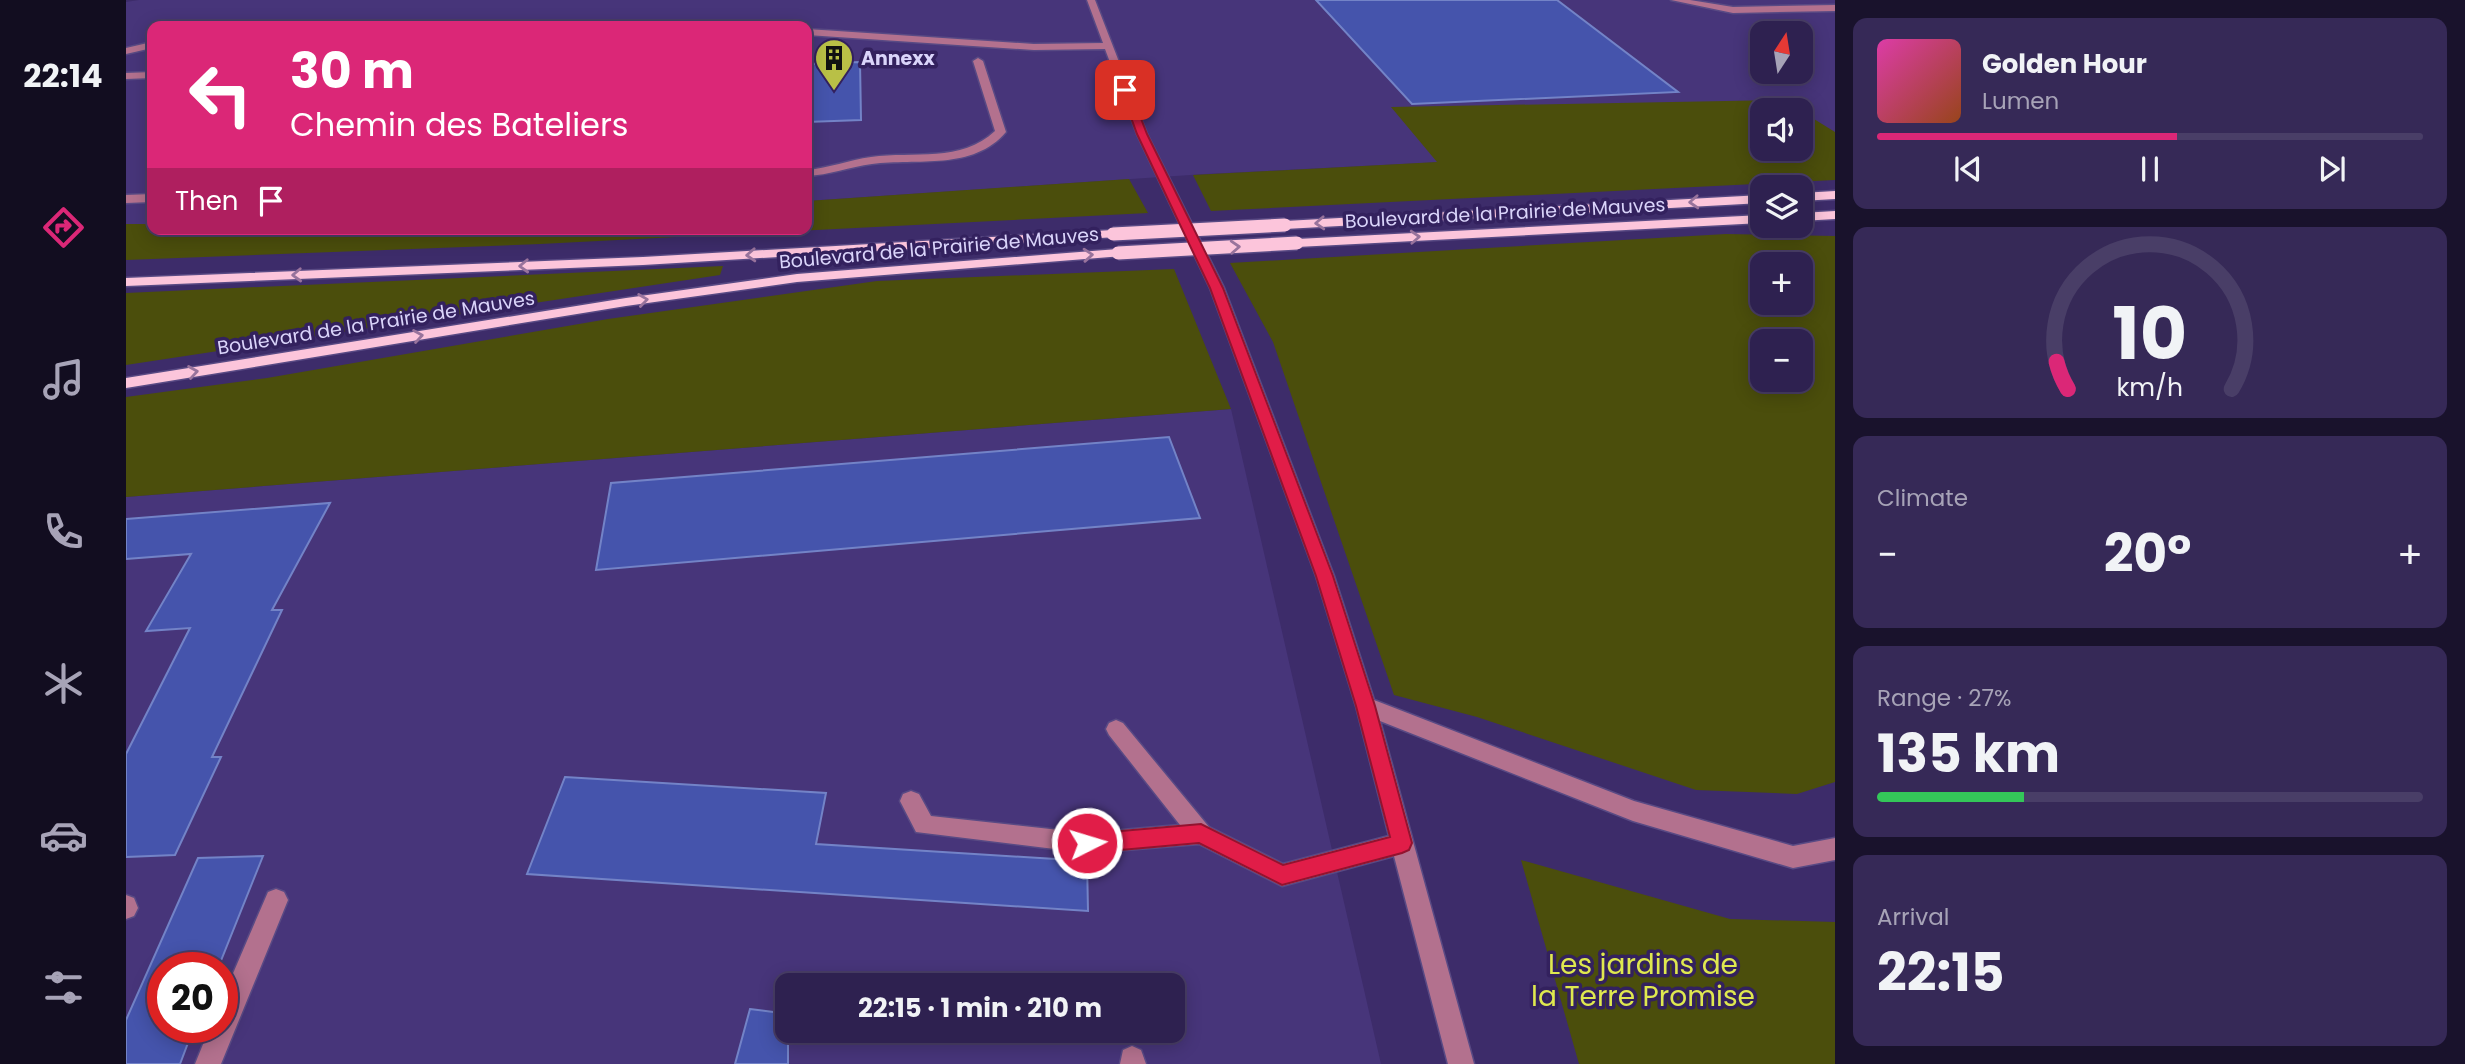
<!DOCTYPE html>
<html lang="en">
<head>
<meta charset="utf-8">
<style>
  :root { --surface:#2e2150; --page:#362957; --text:#f1f3f6; --muted:#a7a3b7; --line:#493e67; --accent:#db2777 }
  body { margin:0; font-family:Poppins,sans-serif; background:var(--page); color:var(--text); height:100vh; display:flex; flex-direction:column; font-size:26px; white-space:nowrap }
  * { box-sizing:border-box; margin:0 }
  p { font-size:23px; color:var(--muted) }
  .icon { flex:none; width:38px; height:38px; fill:none; stroke:currentColor; stroke-width:2; stroke-linecap:round; stroke-linejoin:round }
  .map { position:relative; flex:1; overflow:hidden }
  .details { display:flex; flex-direction:column; gap:18px; padding:18px; background:#19122c; width:630px }
  .details>* { flex:none }
  .guide { position:absolute; left:21px; top:21px; width:665px; height:214px; border-radius:14px; box-shadow:0 4px 18px #0003,0 0 0 2px var(--line); background:#db2777; color:#fff; overflow:hidden }
  .needle { width:46px; rotate:12deg }
  .controls { position:absolute; left:1624px; top:21px; display:grid; gap:14px }
  .controls a { display:grid; place-items:center; width:63px; height:63px; border-radius:14px; background:var(--surface); box-shadow:0 4px 18px #0003,0 0 0 2px var(--line); font-size:35px }
  .speed { position:absolute; left:21px; top:952px; display:flex; gap:14px; font-size:35px; font-weight:700; text-align:center }
  .speed>* { display:grid; place-content:center; width:91px; height:91px; border-radius:50%; background:var(--surface); box-shadow:0 4px 18px #0003,0 0 0 2px var(--line); line-height:1 }
  .speed .limit { border:10px solid #d22; background:#fff; color:#111 }
  .pin { position:absolute; display:grid; place-items:center; width:60px; height:60px; color:#fff; margin:-30px; border-radius:14px; box-shadow:0 4px 10px #0006 }
  .me { position:absolute; width:77px; margin:-38px; rotate:85deg; stroke-linejoin:round; filter:drop-shadow(0 0 5px #0008) }
  .turn { display:flex; align-items:center; gap:24px; height:147px; padding:0 28px; font-size:32px }
  .turn .icon { width:91px; height:91px; stroke-width:2.5 }
  .turn b { display:block; font-size:49px; line-height:60px }
  .then { display:flex; align-items:center; height:66px; padding:0 28px; background:#0003; gap:14px; font-size:26px }
  .big { font-size:52px; font-weight:700; line-height:1.1 }
  .details .card { flex:1; display:flex; flex-direction:column; justify-content:center; gap:10px; min-width:0; padding:0 24px; border-radius:14px; background:var(--page) }
  .details .dial { align-items:center; gap:0 }
  .dial svg { height:182px; overflow:visible; fill:none; stroke:var(--line); stroke-width:7; stroke-linecap:round; text-anchor:middle }
  .dial text { fill:var(--text); stroke:none }
  .song { display:flex; align-items:center; gap:21px }
  .cover { width:84px; height:84px; border-radius:10px; background:linear-gradient(135deg,hsl(320 70% 55%),hsl(20 70% 35%)) }
  .played { height:7px; border-radius:4px; background:linear-gradient(90deg,var(--accent) 55%,var(--line) 55%) }
  .keys { display:flex; justify-content:space-around; direction:ltr }
  .heat { display:flex; justify-content:space-between; align-items:center; font-size:38px; direction:ltr }
  .charge { height:10px; border-radius:5px; background:linear-gradient(90deg,#34c759 27%,var(--line) 0) }
  .trip { position:absolute; left:649px; top:973px; width:410px; height:70px; border-radius:14px; background:var(--surface); box-shadow:0 4px 18px #0003,0 0 0 2px var(--line); font-weight:700; line-height:70px; text-align:center }
  main { display:flex; flex:1; min-height:0 }
  .tabs { display:flex; flex-direction:column; width:126px; justify-content:space-around; align-items:center; background:#120d20; color:var(--muted) }
  .tabs .icon { width:49px; height:49px }
  .tabs .selected { color:var(--accent) }
  .tabs b { font-size:32px; color:var(--text) }
  .map>svg:first-child { display:block }
  .built { fill:#47357a; fill-rule:evenodd }
  .green { fill:#4b4e0c; fill-rule:evenodd }
  .building { fill:#4554ac; stroke:#7383c7; stroke-width:2 }
  .lines { fill:none; stroke-linecap:round; stroke-linejoin:round }
  .minor-casing { stroke:#594a84; stroke-width:3 }
  .major-casing { stroke:#594a84; stroke-width:3 }
  .minor { fill:#b3718e; fill-rule:evenodd }
  .major { fill:#fcc5db; fill-rule:evenodd }
  .major-bridge-casing { stroke:#594a84; stroke-width:16; stroke-linecap:butt }
  .major-bridge { stroke:#fcc5db; stroke-width:13 }
  .oneway { stroke:#98739c }
  .route { fill:#e11d48; stroke:#92132f; stroke-width:2 }
  .labels { text-anchor:middle; dominant-baseline:central; stroke-width:7; stroke-linejoin:round; paint-order:stroke }
  .far-poi-label { font-size:19px; font-weight:bold; fill:#dad4fa; stroke:#33215e; text-anchor:start }
  .far-street-label { font-size:19px; fill:#dad4fa; stroke:#33215e }
  .near-park-label { font-size:28px; fill:#dfe84f; stroke:#33215e }
</style>
</head>
<body>
<main>
<nav class="tabs">
<b>22:14</b>
<svg class="icon selected" aria-label="directions" viewBox="0 0 24 24"><path d="M12 3l9 9-9 9-9-9zM9 14v-3h6M13 9l2 2-2 2"/></svg>
<svg class="icon" aria-label="music" viewBox="0 0 24 24"><path d="M9 18V5l10-2v13"/><circle cx="6" cy="18" r="3"/><circle cx="16" cy="16" r="3"/></svg>
<svg class="icon" aria-label="phone" viewBox="0 0 24 24"><path d="M5 4h4l2 5-3 2q2 4 5 5l2-3 5 2v4C11 20 4 13 5 4z"/></svg>
<svg class="icon" aria-label="climate" viewBox="0 0 24 24"><path d="M12 3v18M4 7l16 10M4 17L20 7"/></svg>
<svg class="icon" aria-label="car" viewBox="0 0 24 24"><path d="M5 17H2v-5l4-1 3-4h7l3 4 3 1v5h-3M9 17h6M6 11h13"/><circle cx="7" cy="17" r="2"/><circle cx="17" cy="17" r="2"/></svg>
<svg class="icon" aria-label="filters" viewBox="0 0 24 24"><path d="M4 7h16M4 17h16"/><circle cx="9" cy="7" r="2"/><circle cx="15" cy="17" r="2"/></svg>
</nav>
<div class="map">
<svg width="1709" height="1064" viewBox="0 0 1709 1064">
  <rect width="100%" height="100%" fill="#3d2c6a"/>
  <g class="built">
    <path d="M13,0H1709V142L1675,144V110H1636V146L1079,174L681,201V26H26V224H0V2ZM1636,33H1675V72H1636Z"/>
    <path d="M1105,409L1255,1064H0V497ZM37,968H96V1027H37ZM662,985H1046V1031H662Z"/>
  </g>
  <g class="green">
    <polygon points="1657,100 1673,110 1636,110 1636,149 1675,149 1675,111 1709,132 1709,180 1085,211 1067,175 1311,162 1265,107"/>
    <polygon points="1003,179 1022,213 414,244 0,260 0,224 26,224 26,229 681,229 681,201"/>
    <path d="M1600,234L1709,236V782L1671,794L1570,790L1351,717L1268,695L1147,342L1104,263ZM1636,264H1675V303H1636ZM1636,341H1675V380H1636Z"/>
    <polygon points="597,266 594,275 0,365 0,293"/>
    <polygon points="1048,269 1105,409 0,497 0,397 141,378 482,319 751,281"/>
    <polygon points="1395,860 1604,919 1709,922 1709,1064 1453,1064"/>
  </g>
  <g class="building">
    <polygon points="1190,0 1431,0 1552,92 1286,104"/>
    <polygon points="734,62 735,120 681,122 681,64"/>
    <polygon points="1043,437 1074,518 470,570 485,483"/>
    <polygon points="204,503 146,610 156,610 86,757 95,757 49,855 0,857 0,754 64,628 20,631 65,554 0,559 0,519"/>
    <polygon points="439,777 700,793 690,844 961,861 962,911 401,874"/>
    <polygon points="137,856 92,968 37,968 37,1027 68,1027 54,1064 0,1064 0,1020 72,858"/>
    <polygon points="624,1009 662,1014 662,1064 609,1064"/>
  </g>
  <g class="lines">
    <defs>
      <g id="minor">
        <polygon points="961,0 969,0 1021,134 1098,288 1208,576 1248,700 1508,801 1667,846 1709,838 1709,860 1667,868 1507,821 1254,721 1348,1064 1322,1064 1268,856 1156,886 1073,844 961,853 790,832 774,801 777,794 785,791 793,794 805,816 961,833 1054,825 983,735 980,729 983,723 990,720 997,723 1083,827 1157,864 1263,836 1230,706 1190,576 1084,288 1011,134 979,49 908,50 681,35 681,29 908,44 977,43"/>
        <polygon points="1545,0 1564,0 1607,7 1709,5 1709,11 1607,13"/>
        <polygon points="26,42 26,48 0,54 0,48"/>
        <path d="M852,58L857,61L880,132C847,171 791,158 746,164C724,167 703,175 681,176V170C703,168 723,160 745,157C788,151 835,163 869,131L847,61Z"/>
        <polygon points="26,72 26,78 0,79 0,73"/>
        <polygon points="26,194 26,202 0,203 0,195"/>
        <polygon points="150,889 158,892 162,900 95,1064 69,1064 84,1027 96,1027 96,999 142,892"/>
        <polygon points="0,895 8,898 12,908 8,916 0,919"/>
        <polygon points="1006,1046 1015,1050 1020,1064 994,1064 997,1050"/>
      </g>
      <g id="major">
        <polygon points="1709,191 1709,199 1675,201 1675,193"/>
        <polygon points="1636,195 1636,203 1159,229 1153,225 1159,221"/>
        <polygon points="1709,211 1709,219 1675,221 1675,213"/>
        <polygon points="1636,215 1636,223 1171,247 1165,243 1171,239"/>
        <polygon points="987,230 993,234 991,237 517,265 0,286 0,278 517,257"/>
        <polygon points="992,249 997,250 997,256 671,282 500,306 0,388 0,378 500,298 671,274"/>
      </g>
    </defs>
    <use href="#minor" class="minor-casing"/>
    <use href="#major" class="major-casing"/>
    <use href="#minor" class="minor"/>
    <use href="#major" class="major"/>
    <defs>
      <g id="major-bridge">
        <polyline points="987,234 1159,225"/>
        <polyline points="992,253 1171,243"/>
      </g>
    </defs>
    <use href="#major-bridge" class="major-bridge-casing"/>
    <use href="#major-bridge" class="major-bridge"/>
  </g>
  <defs><path id="oneway-chevron" d="M-2-3.5L2.5 0L-2 3.5" fill="none" stroke-width="1.6" stroke-linecap="round" stroke-linejoin="round" transform="scale(1.75)"/></defs>
  <g class="oneway">
    <use href="#oneway-chevron" transform="translate(1568 202) rotate(177)"/>
    <use href="#oneway-chevron" transform="translate(1194 223) rotate(177)"/>
    <use href="#oneway-chevron" transform="translate(1289 237) rotate(-3)"/>
    <use href="#oneway-chevron" transform="translate(1109 247) rotate(-3)"/>
    <use href="#oneway-chevron" transform="translate(625 255) rotate(177)"/>
    <use href="#oneway-chevron" transform="translate(962 255) rotate(-4)"/>
    <use href="#oneway-chevron" transform="translate(398 266) rotate(178)"/>
    <use href="#oneway-chevron" transform="translate(171 275) rotate(178)"/>
    <use href="#oneway-chevron" transform="translate(517 300) rotate(-8)"/>
    <use href="#oneway-chevron" transform="translate(292 336) rotate(-9)"/>
    <use href="#oneway-chevron" transform="translate(67 372) rotate(-9)"/>
  </g>
  <polygon class="route" points="999,87 1004,90 1021,134 1097,288 1207,576 1249,706 1286,843 1283,850 1276,853 1156,885 1073,843 961,853 954,850 951,843 954,836 961,834 1075,824 1157,865 1264,837 1230,706 1190,576 1084,288 1011,134 995,90"/>
  <defs>
    <symbol id="building-pin" viewBox="-11 -11 22 30"><path d="M0 17L-7.5 6A9.5 9.5 0 1 1 7.5 6Z" fill="#b9c046" stroke="#33215e"/><path d="M-4-6H4V6H1V3H-1V6H-4ZM-2.5-4.3h1.7v1.8h-1.7ZM.8-4.3h1.7v1.8H.8ZM-2.5-1h1.7V.8h-1.7ZM.8-1h1.7V.8H.8Z" fill="#111"/></symbol>
  </defs>
  <g fill-rule="evenodd">
    <use href="#building-pin" x="686" y="36" width="44" height="60"/>
  </g>
  <g class="labels">
    <g class="far-poi-label">
      <text x="735" y="58">Annexx</text>
    </g>
    <g class="far-street-label">
      <text transform="translate(1379 213) rotate(-3)">Boulevard de la Prairie de Mauves</text>
      <text transform="translate(813 248) rotate(-5)">Boulevard de la Prairie de Mauves</text>
      <text transform="translate(250 323) rotate(-9)">Boulevard de la Prairie de Mauves</text>
    </g>
    <g class="near-park-label">
      <text x="1517" y="964">Les jardins de<tspan x="1517" dy="32">la Terre Promise</tspan></text>
    </g>
  </g>
</svg>
<div class="controls">
<a><svg class="needle" viewBox="-14 -14 28 28"><path d="M0-13l5 13h-10z" fill="#e53935"/><path d="M0 13l5-13h-10z" fill="#a7a3b7"/></svg></a>
<a><svg class="icon" aria-label="sound" viewBox="0 0 24 24"><path d="M4 9h4l5-4v14l-5-4H4zM17 9q2 3 0 6"/></svg></a>
<a><svg class="icon" aria-label="layers" viewBox="0 0 24 24"><path d="M12 4l9 5-9 5-9-5zM3 14l9 5 9-5"/></svg></a>
<a>+</a>
<a>−</a>
</div>
<div class="speed"><div class="limit">20</div></div>
<div class="pin" style="left:999px;top:90px;background:#d93025"><svg class="icon" aria-label="arrive" viewBox="0 0 24 24"><path d="M6 21V4h12l-3 4 3 4H6"/></svg></div>
<svg class="me" style="left:961px;top:843px" viewBox="-20 -20 40 40"><circle r="17" fill="#e11d48" stroke="#fff" stroke-width="3"/><path d="M0-11L8 9 0 5-8 9z" fill="#fff"/></svg>
<div class="trip">22:15 · 1 min · 210 m</div>
<div class="guide">
<div class="turn"><svg class="icon" aria-label="left" viewBox="0 0 24 24"><path d="M17 20v-9H6M10 6l-5 5 5 5"/></svg><div><b>30 m</b>Chemin des Bateliers</div></div>
<div class="then">Then<svg class="icon" aria-label="arrive" viewBox="0 0 24 24"><path d="M6 21V4h12l-3 4 3 4H6"/></svg></div>
</div>
</div>
<section class="details">
<div class="card">
<div class="song"><i class="cover"></i><div><b>Golden Hour</b><p>Lumen</p></div></div>
<div class="played"></div>
<div class="keys"><svg class="icon" aria-label="previous" viewBox="0 0 24 24"><path d="M18 5L8 12l10 7zM5 5v14"/></svg><svg class="icon" aria-label="pause" viewBox="0 0 24 24"><path d="M8 5v14M16 5v14"/></svg><svg class="icon" aria-label="next" viewBox="0 0 24 24"><path d="M6 5l10 7-10 7zM19 5v14"/></svg></div>
</div>
<div class="card dial"><svg viewBox="0 0 100 80">
<path d="M14 69A42 42 0 1 1 86 69"/>
<path d="M14 69A42 42 0 0 1 9 57" stroke="#db2777"/>
<text x="50" y="56" font-size="32" font-weight="700">10</text>
<text x="50" y="72" font-size="11">km/h</text>
</svg></div>
<div class="card"><p>Climate</p>
<div class="heat"><a>−</a><b class="big">20°</b><a>+</a></div>
</div>
<div class="card"><p>Range · 27%</p><b class="big">135 km</b><div class="charge"></div></div>
<div class="card"><p>Arrival</p><b class="big">22:15</b></div>
</section>
</main>
</body>
</html>
